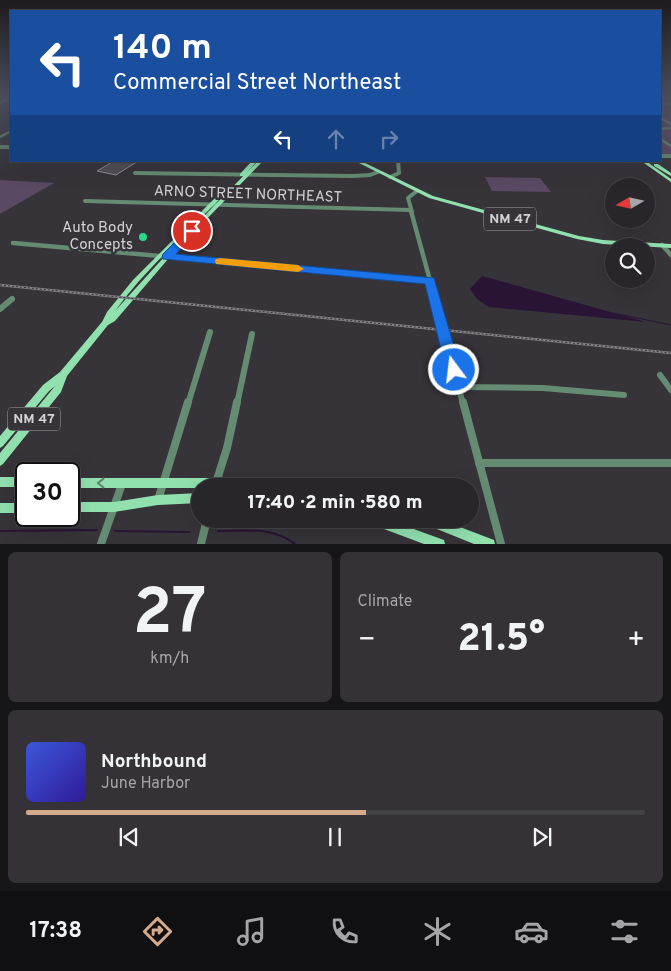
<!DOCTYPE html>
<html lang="en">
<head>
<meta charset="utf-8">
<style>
  :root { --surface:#28262b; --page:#343237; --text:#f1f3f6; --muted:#a5a5a9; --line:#444347; --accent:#d6ab8b }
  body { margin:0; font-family:Overpass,sans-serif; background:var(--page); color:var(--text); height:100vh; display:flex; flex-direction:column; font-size:19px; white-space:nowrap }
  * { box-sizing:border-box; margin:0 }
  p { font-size:16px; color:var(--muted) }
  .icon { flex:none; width:28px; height:28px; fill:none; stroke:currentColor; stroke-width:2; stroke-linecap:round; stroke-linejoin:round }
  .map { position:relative; height:544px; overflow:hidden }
  .drawer { display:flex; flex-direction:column; gap:8px; padding:8px; background:#161518; flex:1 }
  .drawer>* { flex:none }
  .hud { position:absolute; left:10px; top:10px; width:651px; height:152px; border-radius:0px; box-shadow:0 5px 20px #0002,0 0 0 1px var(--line); background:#1a4fa0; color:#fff; overflow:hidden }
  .needle { width:32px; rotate:261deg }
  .controls { position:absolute; left:605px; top:178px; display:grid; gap:10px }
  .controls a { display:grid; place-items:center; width:50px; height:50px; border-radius:50%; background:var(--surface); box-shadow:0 5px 20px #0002,0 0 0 1px var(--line); font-size:25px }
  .speed { position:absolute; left:15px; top:462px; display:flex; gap:10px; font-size:25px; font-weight:700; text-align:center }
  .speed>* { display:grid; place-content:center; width:65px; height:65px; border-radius:50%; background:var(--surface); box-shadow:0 5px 20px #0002,0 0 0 1px var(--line); line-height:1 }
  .speed .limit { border:2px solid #111; border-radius:8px; background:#fff; color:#111 }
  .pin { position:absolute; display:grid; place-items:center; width:42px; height:42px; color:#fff; margin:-21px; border:2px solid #fff; border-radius:50%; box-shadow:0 1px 5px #0007 }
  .me { position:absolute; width:55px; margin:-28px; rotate:345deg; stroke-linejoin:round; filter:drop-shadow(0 0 4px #0008) }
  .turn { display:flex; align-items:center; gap:18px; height:105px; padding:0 20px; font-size:22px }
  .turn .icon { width:65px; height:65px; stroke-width:2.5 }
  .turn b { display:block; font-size:35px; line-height:42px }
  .lanes { display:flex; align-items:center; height:48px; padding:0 20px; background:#0003; justify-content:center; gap:25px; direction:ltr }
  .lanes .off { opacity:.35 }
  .big { font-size:38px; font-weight:800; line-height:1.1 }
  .drawer .widget { flex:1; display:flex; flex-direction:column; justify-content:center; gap:8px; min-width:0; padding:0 18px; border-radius:8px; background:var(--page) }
  .drawer .dial { align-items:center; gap:0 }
  .dial b { font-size:65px; line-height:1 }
  .song { display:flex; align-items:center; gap:15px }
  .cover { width:60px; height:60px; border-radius:8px; background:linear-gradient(135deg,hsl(230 70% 55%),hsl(250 70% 35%)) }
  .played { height:5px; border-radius:2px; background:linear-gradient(90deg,var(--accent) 55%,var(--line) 55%) }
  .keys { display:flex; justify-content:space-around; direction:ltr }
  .heat { display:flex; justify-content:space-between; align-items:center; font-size:28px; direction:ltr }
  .drawer .tiles { flex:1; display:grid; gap:8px; grid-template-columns:1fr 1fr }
  .widget:last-child { grid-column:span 2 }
  .trip { position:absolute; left:191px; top:478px; width:288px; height:50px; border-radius:25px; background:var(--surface); box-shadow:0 5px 20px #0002,0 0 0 1px var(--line); font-weight:800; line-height:50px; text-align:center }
  .dock { display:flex; height:80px; justify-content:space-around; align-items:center; background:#100f11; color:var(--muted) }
  .dock .icon { width:35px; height:35px }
  .dock .on { color:var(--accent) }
  .dock b { font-size:22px; color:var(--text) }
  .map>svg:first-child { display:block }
  .green { fill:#594963 }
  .water { fill:#291435 }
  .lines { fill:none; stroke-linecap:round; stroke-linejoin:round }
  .stream-far1 { stroke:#291435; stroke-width:1 }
  .stream { stroke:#291435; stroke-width:2 }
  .building { fill:#504d53; stroke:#8f8b92 }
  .minor-far4 { stroke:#658b72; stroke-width:2.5 }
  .minor-far3 { stroke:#658b72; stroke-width:4 }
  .minor-far2 { stroke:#658b72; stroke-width:4.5 }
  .minor-far1 { stroke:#658b72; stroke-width:6 }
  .minor { stroke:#658b72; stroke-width:8 }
  .major { fill:#91e1af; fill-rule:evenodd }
  .rail-casing { stroke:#848287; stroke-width:2.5 }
  .rail { stroke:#363339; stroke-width:1; stroke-dasharray:2; stroke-linecap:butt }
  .oneway { stroke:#5f816e }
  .route { fill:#1a73e8; stroke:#114b97 }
  .slow { fill:#f59e0b }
  .poi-dot { fill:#2ad885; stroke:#363339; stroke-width:2 }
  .labels { text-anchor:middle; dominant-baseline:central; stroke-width:5; stroke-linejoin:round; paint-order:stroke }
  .shield { fill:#363339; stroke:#a4a2a6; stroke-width:1 }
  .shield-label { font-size:14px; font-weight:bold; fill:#d3d1d5 }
  .street-label { font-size:15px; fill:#d3d1d5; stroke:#363339 }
  .poi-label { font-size:15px; fill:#d3d1d5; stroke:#363339; text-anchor:end }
</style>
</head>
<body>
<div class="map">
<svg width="671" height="544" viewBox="0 0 671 544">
  <rect width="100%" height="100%" fill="#363339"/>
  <g class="green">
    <rect x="660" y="102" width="11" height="52"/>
    <polygon points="485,177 540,178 551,192 492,191"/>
    <polygon points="0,180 54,183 0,214"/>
  </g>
  <polygon class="water" points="482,276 646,322 489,307 477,299 470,289"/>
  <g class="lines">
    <polyline class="stream-far1" points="613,313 671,325"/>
    <g class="stream">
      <polyline points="0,531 97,530"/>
      <polyline points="115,531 189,532"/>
      <path d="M218,531C245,531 272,526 295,544"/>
    </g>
  </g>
  <polygon class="building" points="114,161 138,161 116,175 97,171"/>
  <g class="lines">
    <g class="minor-far4">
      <polyline points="0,103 11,97"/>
      <polyline points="660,104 671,104"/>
      <polyline points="660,118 671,124"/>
      <polyline points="660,129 671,128"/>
      <polyline points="0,137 11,131"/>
      <polyline points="660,139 671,146"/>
      <polyline points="0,147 11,147"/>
    </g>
    <g class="minor-far3">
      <polyline points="0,147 11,147"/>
      <polyline points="660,156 671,156"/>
      <polyline points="135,173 353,176 370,175 378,172"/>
      <polyline points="390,177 399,173 398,161"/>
      <polyline points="85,201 411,210"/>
      <polyline points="412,212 408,198 417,191"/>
    </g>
    <g class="minor-far2">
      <polyline points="411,211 434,295"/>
      <polyline points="13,243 430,280"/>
      <polyline points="662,245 671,255"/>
    </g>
    <g class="minor-far1">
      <polyline points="434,294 463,404"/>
      <polyline points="0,309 12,299"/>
      <polyline points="660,375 671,390"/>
      <polyline points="459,387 543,388 624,395"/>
      <polyline points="188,404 210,332"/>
      <polyline points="237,404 252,334"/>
    </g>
    <g class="minor">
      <polyline points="463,402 501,544"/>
      <polyline points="479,463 671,463"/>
      <polyline points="215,486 227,448 237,402"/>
      <polyline points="158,500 188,402"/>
      <polyline points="101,544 122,484"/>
      <polyline points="201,544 207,519"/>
    </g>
    <g class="major">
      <polygon points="252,161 257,161 244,176 240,176 240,174"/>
      <path d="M258,161H263L169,258L115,321L108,325L67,376L61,392L3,464L0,466V453L55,386L49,391L3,446L0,448V436L43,385L60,372L102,322L107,312L133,280L215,198H219V200C183,236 145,270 115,311L165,256Z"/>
      <polygon points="355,161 361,161 433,196 579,236 603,240 671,244 671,248 603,244 577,239 429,198"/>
      <polygon points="641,161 646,161 671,179 671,182"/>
      <polygon points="654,164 658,164 671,173 671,176 654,166"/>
      <rect x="0" y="477" width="26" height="10"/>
      <polygon points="69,478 262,478 307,481 311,482 312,486 200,486 200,488 69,488"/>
      <polygon points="200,493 200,503 158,505 114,512 69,512 69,502 114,502 158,495"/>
      <rect x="0" y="503" width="26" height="10"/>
      <polygon points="367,519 386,519 444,540 445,544 424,544 368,523"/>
      <polygon points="421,519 439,519 494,540 495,544 474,544 422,523"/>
    </g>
    <defs>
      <polyline id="rail" points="0,285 671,353"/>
    </defs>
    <use href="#rail" class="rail-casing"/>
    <use href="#rail" class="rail"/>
  </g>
  <defs><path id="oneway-chevron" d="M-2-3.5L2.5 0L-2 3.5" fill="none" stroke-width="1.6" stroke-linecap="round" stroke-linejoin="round" transform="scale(1.25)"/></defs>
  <use class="oneway" href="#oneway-chevron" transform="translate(101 483) rotate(-179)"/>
  <linearGradient id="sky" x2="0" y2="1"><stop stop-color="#1e1c1f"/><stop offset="0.56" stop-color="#4c505f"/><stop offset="1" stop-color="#4c505f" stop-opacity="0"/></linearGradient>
  <rect width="671" height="173" fill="url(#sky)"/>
  <polygon class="route" points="192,228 197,231 176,254 434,278 461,370 459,374 454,376 449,374 446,370 425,284 163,259 162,257 163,254 188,229"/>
  <polygon class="slow" points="220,258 298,265 304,269 298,272 216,264 215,261 216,259"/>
  <circle class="poi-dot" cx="143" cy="237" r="5"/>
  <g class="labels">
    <g class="shield">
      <rect x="484" y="207.5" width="52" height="23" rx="4"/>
      <rect x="8" y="407.5" width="52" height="23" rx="4"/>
    </g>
    <g class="shield-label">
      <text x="510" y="219">NM 47</text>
      <text x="34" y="419">NM 47</text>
    </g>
    <g class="street-label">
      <text transform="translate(248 195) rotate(2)">ARNO STREET NORTHEAST</text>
    </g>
    <g class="poi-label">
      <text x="133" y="228">Auto Body<tspan x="133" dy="17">Concepts</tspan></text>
    </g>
  </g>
</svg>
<div class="controls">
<a><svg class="needle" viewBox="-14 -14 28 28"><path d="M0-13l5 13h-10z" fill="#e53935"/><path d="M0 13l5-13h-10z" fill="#a5a5a9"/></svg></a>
<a><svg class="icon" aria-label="search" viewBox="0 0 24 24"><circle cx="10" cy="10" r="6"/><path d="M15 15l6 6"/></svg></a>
</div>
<div class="speed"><div class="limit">30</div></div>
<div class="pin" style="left:192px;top:231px;background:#d93025"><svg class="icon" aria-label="arrive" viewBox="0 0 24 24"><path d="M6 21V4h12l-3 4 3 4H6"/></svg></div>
<svg class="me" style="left:454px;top:370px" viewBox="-20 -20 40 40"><circle r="17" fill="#1a73e8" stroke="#fff" stroke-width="3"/><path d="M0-11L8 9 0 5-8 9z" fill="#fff"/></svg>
<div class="trip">17:40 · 2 min · 580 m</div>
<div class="hud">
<div class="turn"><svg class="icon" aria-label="left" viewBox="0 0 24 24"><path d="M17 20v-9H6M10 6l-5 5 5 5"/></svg><div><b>140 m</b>Commercial Street Northeast</div></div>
<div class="lanes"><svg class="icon" aria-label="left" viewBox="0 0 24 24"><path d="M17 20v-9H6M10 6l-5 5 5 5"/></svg><svg class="icon off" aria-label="ahead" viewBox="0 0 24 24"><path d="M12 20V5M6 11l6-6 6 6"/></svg><svg class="icon off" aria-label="right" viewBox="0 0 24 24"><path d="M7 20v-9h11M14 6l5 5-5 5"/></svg></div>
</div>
</div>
<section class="drawer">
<div class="tiles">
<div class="widget dial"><b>27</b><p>km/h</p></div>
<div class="widget"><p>Climate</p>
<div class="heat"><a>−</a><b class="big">21.5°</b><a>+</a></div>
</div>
<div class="widget">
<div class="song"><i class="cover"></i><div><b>Northbound</b><p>June Harbor</p></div></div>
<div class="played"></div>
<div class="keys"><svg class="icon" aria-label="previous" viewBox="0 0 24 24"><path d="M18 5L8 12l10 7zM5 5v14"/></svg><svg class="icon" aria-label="pause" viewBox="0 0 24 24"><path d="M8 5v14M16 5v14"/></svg><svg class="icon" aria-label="next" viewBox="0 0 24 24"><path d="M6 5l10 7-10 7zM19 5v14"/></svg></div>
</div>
</div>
</section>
<nav class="dock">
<b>17:38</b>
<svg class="icon on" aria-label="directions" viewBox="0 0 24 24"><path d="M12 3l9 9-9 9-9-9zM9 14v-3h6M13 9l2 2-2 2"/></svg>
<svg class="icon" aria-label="music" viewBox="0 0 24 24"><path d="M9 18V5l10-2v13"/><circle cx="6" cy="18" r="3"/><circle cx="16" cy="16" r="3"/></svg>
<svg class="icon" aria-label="phone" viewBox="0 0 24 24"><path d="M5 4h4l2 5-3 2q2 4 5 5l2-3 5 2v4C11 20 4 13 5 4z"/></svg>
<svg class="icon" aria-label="climate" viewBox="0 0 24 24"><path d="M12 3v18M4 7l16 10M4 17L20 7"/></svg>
<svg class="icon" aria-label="car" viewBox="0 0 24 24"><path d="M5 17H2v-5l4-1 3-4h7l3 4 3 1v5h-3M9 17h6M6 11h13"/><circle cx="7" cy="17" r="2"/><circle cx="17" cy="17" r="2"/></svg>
<svg class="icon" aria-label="filters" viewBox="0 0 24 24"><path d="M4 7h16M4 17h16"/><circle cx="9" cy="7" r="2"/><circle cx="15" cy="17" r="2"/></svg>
</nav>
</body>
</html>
